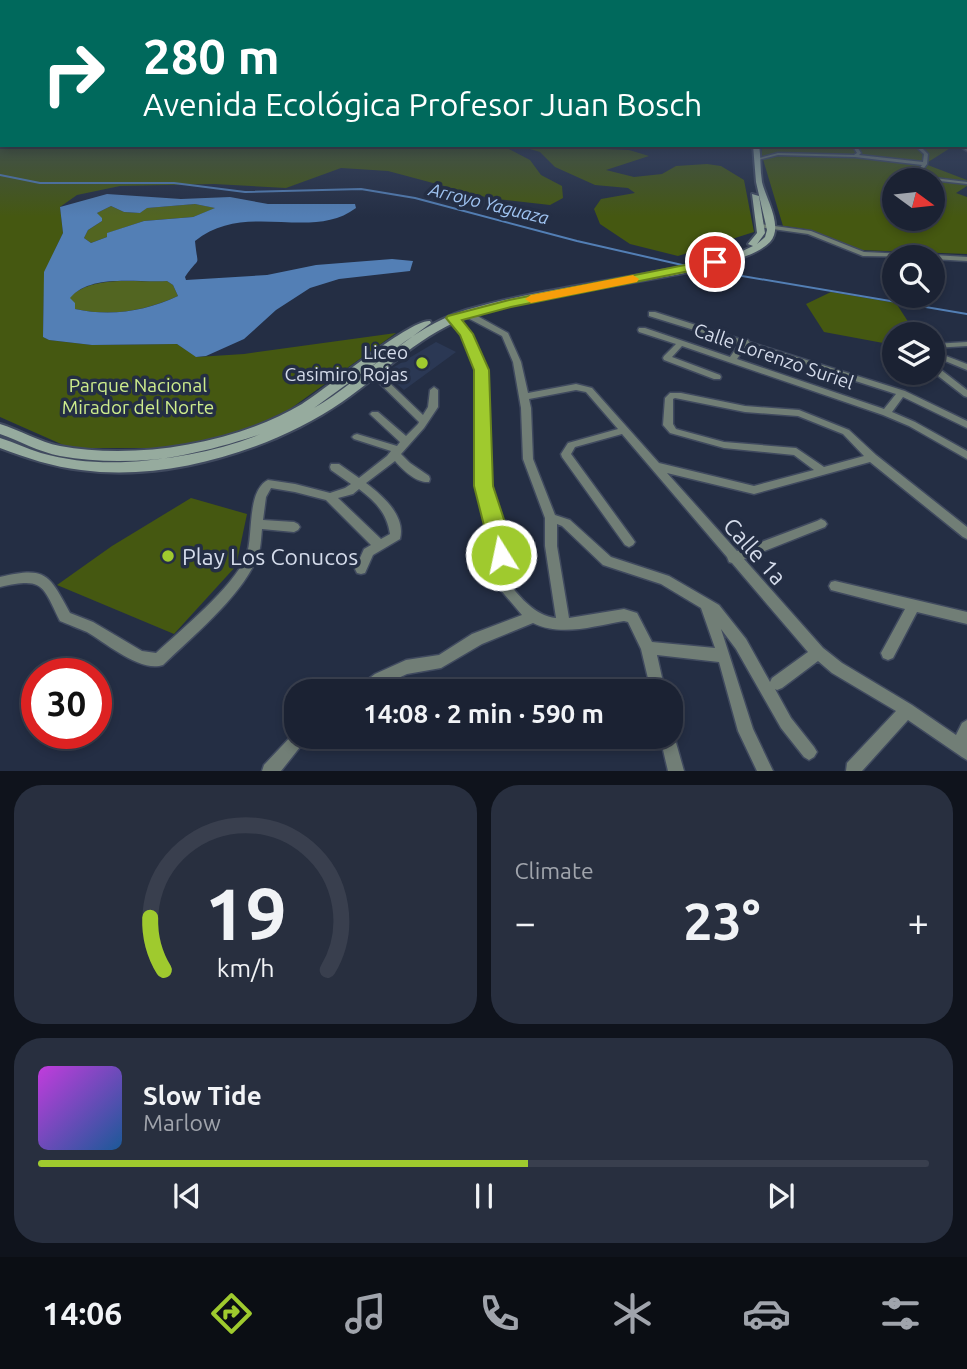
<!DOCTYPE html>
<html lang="en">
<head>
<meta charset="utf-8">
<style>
  :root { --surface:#1b2233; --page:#282f3f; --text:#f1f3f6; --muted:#a0a4ac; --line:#393f4e; --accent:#9fca2e }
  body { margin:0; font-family:Ubuntu,sans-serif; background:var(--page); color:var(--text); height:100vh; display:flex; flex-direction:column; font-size:26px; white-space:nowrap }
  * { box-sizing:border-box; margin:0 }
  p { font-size:23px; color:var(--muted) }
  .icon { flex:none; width:38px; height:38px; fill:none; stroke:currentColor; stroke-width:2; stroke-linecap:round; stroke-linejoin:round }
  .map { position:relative; height:771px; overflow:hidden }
  .details { display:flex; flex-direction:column; gap:14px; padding:14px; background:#0f131c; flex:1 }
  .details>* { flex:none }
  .top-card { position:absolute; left:0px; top:0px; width:968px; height:147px; box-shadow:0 4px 10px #0003,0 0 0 2px var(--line); background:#00695c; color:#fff; overflow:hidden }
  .needle { width:46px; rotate:105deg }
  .tools { position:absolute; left:882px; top:168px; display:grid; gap:14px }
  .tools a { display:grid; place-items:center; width:63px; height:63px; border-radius:50%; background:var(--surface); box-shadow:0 4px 10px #0003,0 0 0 2px var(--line); font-size:35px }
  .speed { position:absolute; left:21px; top:658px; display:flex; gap:14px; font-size:35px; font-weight:700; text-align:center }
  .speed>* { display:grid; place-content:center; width:91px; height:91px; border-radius:50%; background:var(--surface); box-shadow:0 4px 10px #0003,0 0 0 2px var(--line); line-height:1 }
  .speed .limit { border:10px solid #d22; background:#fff; color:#111 }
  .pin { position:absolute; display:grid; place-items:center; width:60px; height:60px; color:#fff; margin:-30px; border:4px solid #fff; border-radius:50%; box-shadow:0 2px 7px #0007 }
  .me { position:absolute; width:77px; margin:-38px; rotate:350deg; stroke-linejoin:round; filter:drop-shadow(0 0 5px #0008) }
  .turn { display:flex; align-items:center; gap:24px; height:147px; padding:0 28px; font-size:32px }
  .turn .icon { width:91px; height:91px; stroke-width:2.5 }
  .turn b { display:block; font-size:49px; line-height:60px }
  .big { font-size:52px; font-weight:600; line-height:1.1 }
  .details .tile { flex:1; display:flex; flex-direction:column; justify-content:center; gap:10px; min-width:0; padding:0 24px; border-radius:28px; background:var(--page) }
  .details .dial { align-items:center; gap:0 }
  .dial svg { height:182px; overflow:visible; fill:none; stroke:var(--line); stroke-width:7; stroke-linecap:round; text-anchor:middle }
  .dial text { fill:var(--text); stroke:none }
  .song { display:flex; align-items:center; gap:21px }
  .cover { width:84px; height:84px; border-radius:10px; background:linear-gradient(135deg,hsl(290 70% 55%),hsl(210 70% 35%)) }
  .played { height:7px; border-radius:4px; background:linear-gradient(90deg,var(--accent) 55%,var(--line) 55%) }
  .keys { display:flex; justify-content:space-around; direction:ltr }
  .heat { display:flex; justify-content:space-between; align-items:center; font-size:38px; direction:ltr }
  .details .tiles { flex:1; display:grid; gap:14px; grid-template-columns:1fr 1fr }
  .tile:last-child { grid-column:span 2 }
  .trip { position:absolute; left:284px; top:679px; width:399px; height:70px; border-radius:28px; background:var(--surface); box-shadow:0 4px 10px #0003,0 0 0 2px var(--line); font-weight:600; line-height:70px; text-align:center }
  .menu { display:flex; height:112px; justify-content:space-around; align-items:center; background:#0b0e14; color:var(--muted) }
  .menu .icon { width:49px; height:49px }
  .menu .selected { color:var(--accent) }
  .menu b { font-size:32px; color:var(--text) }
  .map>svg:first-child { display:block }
  .built { fill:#2b3854 }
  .green { fill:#455811; fill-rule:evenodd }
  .forest { fill:#526521 }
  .water { fill:#537fb5; fill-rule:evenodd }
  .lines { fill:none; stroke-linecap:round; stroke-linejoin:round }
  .stream { stroke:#537fb5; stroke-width:2 }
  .street-casing { stroke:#404a5f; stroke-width:3 }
  .secondary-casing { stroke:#404a5f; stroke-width:4 }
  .street { fill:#717e76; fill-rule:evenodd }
  .secondary { fill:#96ab9e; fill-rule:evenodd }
  .route { fill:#9fca2e; stroke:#67831e; stroke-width:2 }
  .slow { fill:#f59e0b }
  .poi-dot { fill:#9fca2e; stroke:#242e44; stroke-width:2.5 }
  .labels { text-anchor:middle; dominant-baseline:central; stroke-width:7; stroke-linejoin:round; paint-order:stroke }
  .far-water-label { font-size:18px; font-style:italic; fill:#9fc3f1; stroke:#242e44 }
  .poi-label { font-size:19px; fill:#d4dbea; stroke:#242e44; text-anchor:end }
  .street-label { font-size:19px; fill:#d4dbea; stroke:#242e44 }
  .park-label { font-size:19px; fill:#cdec8c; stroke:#242e44 }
  .near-street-label { font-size:23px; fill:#d4dbea; stroke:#242e44 }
  .near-poi-label { font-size:23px; fill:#d4dbea; stroke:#242e44; text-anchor:start }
</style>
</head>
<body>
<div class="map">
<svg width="967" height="771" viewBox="0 0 967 771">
  <rect width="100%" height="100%" fill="#242e44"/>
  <polygon class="built" points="436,342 456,352 404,390 384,373"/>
  <g class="green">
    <polygon points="0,109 2,145 501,145 530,160 541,175 562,186 563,198 550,205 489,198 388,171 341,168 286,188 214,184 120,186 77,195 60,207 63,233 53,254 44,286 43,337 49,340 92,345 177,344 197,357 244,354 396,333 290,409 246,430 174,448 70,448 0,417"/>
    <polygon points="516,145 629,150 649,156 606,170 634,177 662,174 676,166 707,164 721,166 744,180 754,232 678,256 630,244 600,224 594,209 601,199 635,193 628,188 595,185 555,167 540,152"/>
    <path d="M762,145H955L925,164L967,180V186L956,193L967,197V254L858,250L805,229L783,226L762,156ZM894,180H933V219H894Z"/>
    <polygon points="831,292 896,303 916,334 894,334 894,345 824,332 806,304"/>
    <polygon points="191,498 247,514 236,566 174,634 57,585 112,546"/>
  </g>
  <g class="forest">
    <polygon points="195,204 216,208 193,217 144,221 108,233 107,237 91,243 84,238 88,230 102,221 97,213 111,206 124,212 140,213 146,208"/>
    <path d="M167,281L173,285L178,296C145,311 111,317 75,309L69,298C92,274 136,283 167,281Z"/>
  </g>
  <path class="water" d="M107,194L181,199L230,197L268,204H355L356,208C311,242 246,200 195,241C198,271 201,253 185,277L186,280L267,275L316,265L392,259L413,261L410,271L339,279L310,288L276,310L244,339L206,356L196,357L177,344L92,345L49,340L43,337L44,272L63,233L60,207ZM195,204L215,208L193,217L144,221L107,233V237L91,243L84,238L88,230L102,221V218L97,213L111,206L124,212L140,213L147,208ZM167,281L173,285L178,296C146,311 111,317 75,309V303L70,298C91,273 137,283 167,281Z"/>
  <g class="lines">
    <g class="stream">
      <polyline points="0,175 40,183 174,183 245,192 361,189 415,198 577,241 691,267"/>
      <polyline points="701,269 967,314"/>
    </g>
    <defs>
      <g id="street">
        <rect x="966" y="135" width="1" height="2"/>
        <polygon points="852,145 856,145 861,153 859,155 923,162 924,154 914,145 919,145 928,154 927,164 918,176 967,182 967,184 913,178 913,177 922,165 855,157 778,155 758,160 756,159 778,153 854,155 857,153"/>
        <polygon points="958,145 963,145 967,148 967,151"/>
        <polygon points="761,224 811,231 864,252 927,255 930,257 933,255 967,257 967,261 933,259 933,257 863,256 808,234 759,227 759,225"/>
        <path d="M464,312H470L508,333L521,362L528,393L576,384L592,388L659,463L754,486L814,470L794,455L724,448L670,433L663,425L665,398L670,393H681L745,406L799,410L849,430L876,455L967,527V539L963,537L870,462L754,494L667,473L737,551L817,521L821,519L825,521L827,524L825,527L744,559L823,648L842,663L912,705L956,735L962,723L967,720V760L962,757L908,720L862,771H846L847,763L896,711L832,673L818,661L782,688L777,690L775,689L791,718L814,747L817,752L814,757L809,760L804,757L781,728L736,649L721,629L753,729L773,771H757L738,731L719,662L657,655L665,691H651L641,649L628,622L624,621C594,626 561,637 533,623L482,644L441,668L407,674L385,684L375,691H357L359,686L375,674L406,660L439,655L472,634L522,615L488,575C489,564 497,555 496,544C494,523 480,504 478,483C474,436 491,377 463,336C459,330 454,325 449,319L450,317H456C460,323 466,328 470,334C499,376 484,433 488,481C490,504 508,526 508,548C508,557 501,564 500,573C516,591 531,615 556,618L545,546V518L523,459L521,408L513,362L502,336L464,316ZM576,390L586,392L618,429L568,443L561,454L562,457L625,545L629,547L633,545L635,542L633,539L571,454L575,447L622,434L727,557L729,562L732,563L808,652L772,678L770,682L746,639L719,605L669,576L611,557L570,520L555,515L533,459L531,408L529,399ZM675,398L745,412L798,416L843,434L864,456L824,467L796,448L724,442L676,429L673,424V399ZM557,524L562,526L603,565L661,584L701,608L715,648L652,642L637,613L624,609L569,618L557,546Z"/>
        <path d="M649,312H655L743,340H748L749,342L905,391L967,421V428L903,397L892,412L915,422L967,451V459L909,426L883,415L682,346L672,357L720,375L721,377L720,379H714L664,360L663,358L664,356L676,344L639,332L638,330L639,328H645L730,357L739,344L649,316ZM746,346L896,394L884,409L737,359Z"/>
        <polygon points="967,342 967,346 933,348 933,344"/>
        <polygon points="933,351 967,364 967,370 933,356"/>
        <polygon points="933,365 936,366 967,390 967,397 964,396 933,372"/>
        <path d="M374,370L377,371L423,415L428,407L430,390L434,387L438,390V407L424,428L401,454L410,463L429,476L430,479L429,482C416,483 403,470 395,461L366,483C383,496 406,516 400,539L373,555L365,573L361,574L357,573L355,569L364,549L371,545L326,500L295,492L271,488L266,497L263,520L294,522L298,524L300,527L298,530L294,532L262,529C261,538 261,548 258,556C243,595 193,636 163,665C141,673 106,643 87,632C78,628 69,625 60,621C42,585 44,577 0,587V577C46,566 49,574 70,613L93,622L142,651L156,653C182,629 232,588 246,557C254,536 246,491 268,480L295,484L330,493L345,488L351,484L331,470L330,467L331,464H339L359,478L387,456L391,451L354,439L352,437L354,435L357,434L397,446L400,442L372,416L370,414L372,412H378L406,436L418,424L419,422L371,375L370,373L371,371ZM359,489C375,501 387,513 390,534L381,539L338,498L353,494Z"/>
        <polygon points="835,581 967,612 967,624 917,612 893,658 888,660 883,658 881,653 905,609 831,590 829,586 831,582"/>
        <polygon points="670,730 673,732 684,771 668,771 660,737 670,737"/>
        <polygon points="296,731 296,737 307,737 304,742 281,771 262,771 264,765"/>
      </g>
      <path id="secondary" d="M753,145H759C761,157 760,170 762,182C766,199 784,227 770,242C745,268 636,281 598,288C556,295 514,302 474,315C422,331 386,372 342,402C272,450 167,482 81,470C53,467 27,458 0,448V438C14,442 27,449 41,453C112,473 187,458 255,436L261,434C200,458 126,468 60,456C39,452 20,441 0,434V424C20,430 39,442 60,446C136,460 235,444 302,404C325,390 410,319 430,321L431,323L314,408C366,378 407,328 466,310C528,292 592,284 655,272C688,266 723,262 753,246L748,244L757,233L752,194L759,196L765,233L757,244L765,237L767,230L756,182Z"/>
    </defs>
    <use href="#street" class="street-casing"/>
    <use href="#secondary" class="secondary-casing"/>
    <use href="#street" class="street"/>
    <use href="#secondary" class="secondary"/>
  </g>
  <linearGradient id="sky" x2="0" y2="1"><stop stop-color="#141925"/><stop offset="0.5" stop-color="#3f4c67"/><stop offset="1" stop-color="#3f4c67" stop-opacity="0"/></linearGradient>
  <rect width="967" height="217" fill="url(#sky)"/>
  <polygon class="route" points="715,259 721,262 719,265 511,307 462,320 473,334 489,370 493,486 513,547 509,561 501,564 493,561 474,486 474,370 460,335 446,318 448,316 509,300"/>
  <polygon class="slow" points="633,275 639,279 637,282 531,303 525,299 531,295"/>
  <g class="poi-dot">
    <circle cx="422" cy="363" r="7"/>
    <circle cx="168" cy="556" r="7"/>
  </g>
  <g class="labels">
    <g class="far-water-label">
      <text transform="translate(489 203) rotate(14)">Arroyo Yaguaza</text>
    </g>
    <g class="poi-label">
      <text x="408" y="352">Liceo<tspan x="408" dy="22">Casimiro Rojas</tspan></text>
    </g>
    <g class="street-label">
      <text transform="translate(774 356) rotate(19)">Calle Lorenzo Suriel</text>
    </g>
    <g class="park-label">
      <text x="138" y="385">Parque Nacional<tspan x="138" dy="22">Mirador del Norte</tspan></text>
    </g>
    <g class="near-street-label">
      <text transform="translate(755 551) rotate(48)">Calle 1a</text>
    </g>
    <g class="near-poi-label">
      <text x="182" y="556">Play Los Conucos</text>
    </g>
  </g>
</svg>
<div class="tools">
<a><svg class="needle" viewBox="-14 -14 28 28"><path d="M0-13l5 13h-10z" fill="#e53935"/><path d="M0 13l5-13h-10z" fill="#a0a4ac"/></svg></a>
<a><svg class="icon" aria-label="search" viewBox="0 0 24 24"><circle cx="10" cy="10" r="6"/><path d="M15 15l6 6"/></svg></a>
<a><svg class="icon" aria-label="layers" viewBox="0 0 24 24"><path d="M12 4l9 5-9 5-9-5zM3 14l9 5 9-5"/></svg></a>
</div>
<div class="speed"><div class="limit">30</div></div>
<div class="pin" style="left:715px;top:262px;background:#d93025"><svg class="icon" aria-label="arrive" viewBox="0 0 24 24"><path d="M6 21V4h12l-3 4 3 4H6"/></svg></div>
<svg class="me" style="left:501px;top:555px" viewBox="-20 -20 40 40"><circle r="17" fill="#9fca2e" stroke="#fff" stroke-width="3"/><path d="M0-11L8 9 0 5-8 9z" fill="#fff"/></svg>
<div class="trip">14:08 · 2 min · 590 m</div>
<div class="top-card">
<div class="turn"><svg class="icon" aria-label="right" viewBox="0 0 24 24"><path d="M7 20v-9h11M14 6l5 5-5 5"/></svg><div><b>280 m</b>Avenida Ecológica Profesor Juan Bosch</div></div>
</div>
</div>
<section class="details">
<div class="tiles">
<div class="tile dial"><svg viewBox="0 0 100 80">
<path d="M14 69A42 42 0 1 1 86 69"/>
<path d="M14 69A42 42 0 0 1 8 46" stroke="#9fca2e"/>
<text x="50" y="56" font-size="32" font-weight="700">19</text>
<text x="50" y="72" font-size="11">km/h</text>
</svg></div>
<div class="tile"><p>Climate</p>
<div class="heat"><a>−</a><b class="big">23°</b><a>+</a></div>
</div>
<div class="tile">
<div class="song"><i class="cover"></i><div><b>Slow Tide</b><p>Marlow</p></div></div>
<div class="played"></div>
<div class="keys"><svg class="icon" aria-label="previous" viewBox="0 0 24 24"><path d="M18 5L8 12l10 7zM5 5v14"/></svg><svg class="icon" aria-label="pause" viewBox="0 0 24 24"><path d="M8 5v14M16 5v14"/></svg><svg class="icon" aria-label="next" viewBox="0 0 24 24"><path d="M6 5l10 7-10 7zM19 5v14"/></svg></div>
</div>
</div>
</section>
<nav class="menu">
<b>14:06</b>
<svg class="icon selected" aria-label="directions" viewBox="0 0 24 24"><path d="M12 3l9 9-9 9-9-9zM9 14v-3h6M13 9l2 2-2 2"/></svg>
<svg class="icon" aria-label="music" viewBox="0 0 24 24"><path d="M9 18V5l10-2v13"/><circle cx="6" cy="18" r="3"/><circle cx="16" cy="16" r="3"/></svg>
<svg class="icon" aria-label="phone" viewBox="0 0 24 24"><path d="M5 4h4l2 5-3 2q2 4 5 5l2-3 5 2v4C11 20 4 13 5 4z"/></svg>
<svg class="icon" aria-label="climate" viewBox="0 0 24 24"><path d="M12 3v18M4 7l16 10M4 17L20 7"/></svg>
<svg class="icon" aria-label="car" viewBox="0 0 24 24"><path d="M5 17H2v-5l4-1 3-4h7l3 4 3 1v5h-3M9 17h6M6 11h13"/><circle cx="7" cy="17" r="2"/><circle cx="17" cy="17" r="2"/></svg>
<svg class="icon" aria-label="filters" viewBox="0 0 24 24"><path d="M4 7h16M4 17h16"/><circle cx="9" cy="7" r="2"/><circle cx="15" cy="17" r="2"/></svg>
</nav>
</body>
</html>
